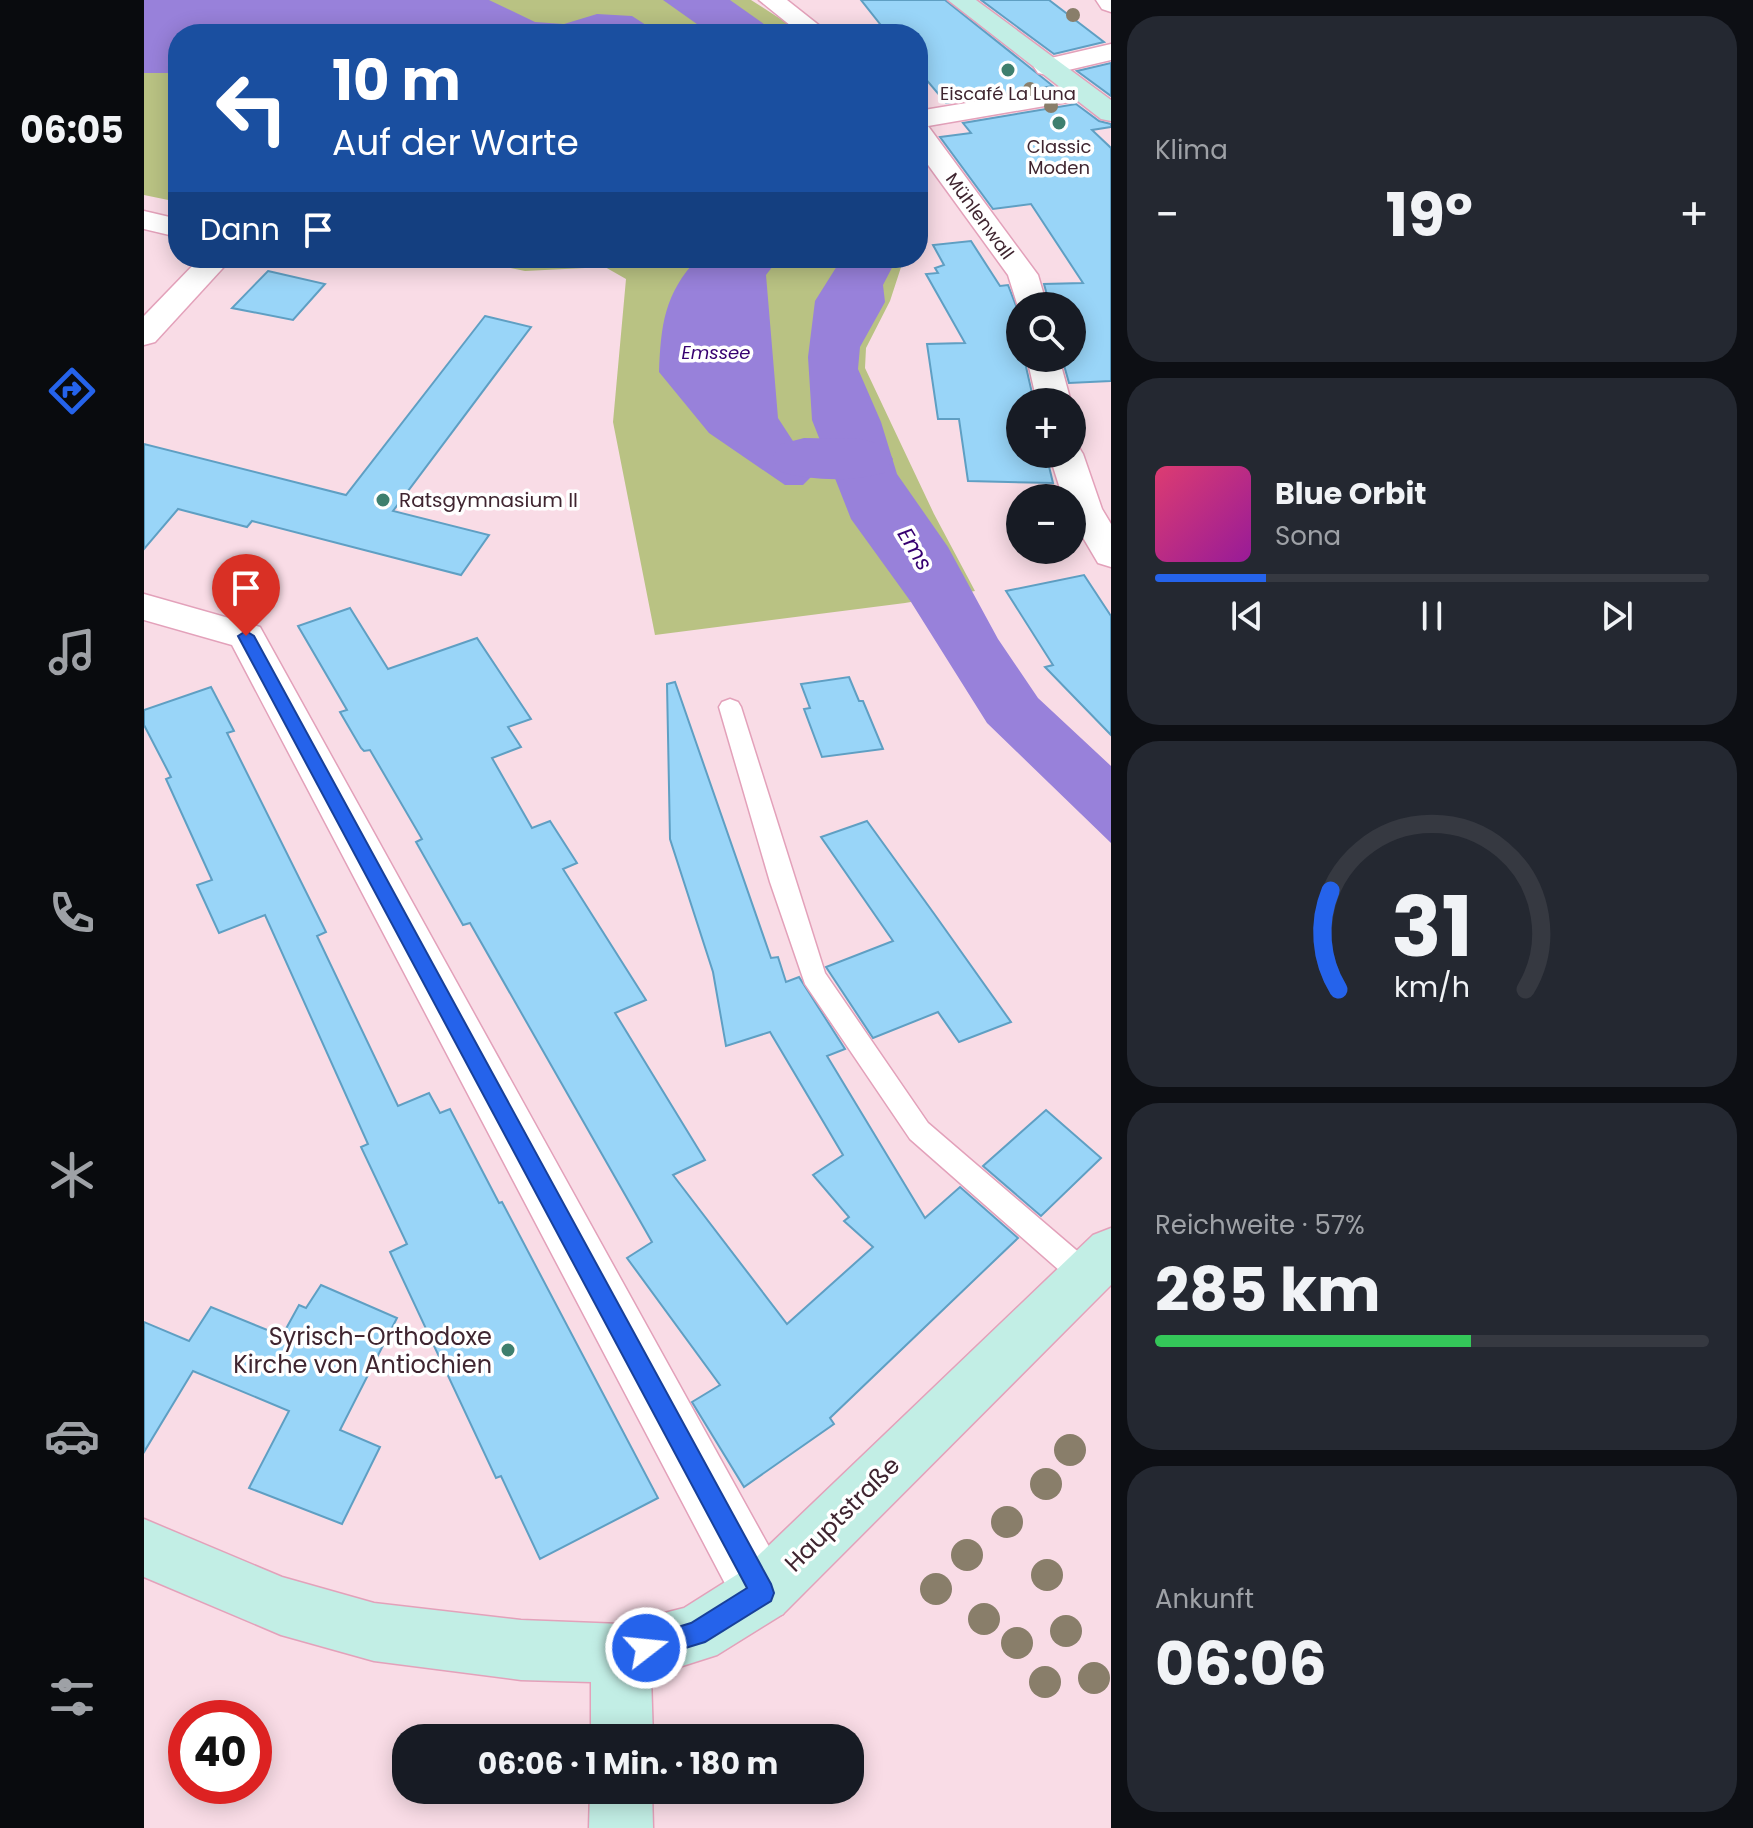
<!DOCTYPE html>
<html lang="de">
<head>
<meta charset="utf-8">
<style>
  :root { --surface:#171b24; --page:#242831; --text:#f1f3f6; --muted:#9ea1a6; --line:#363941; --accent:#2563eb }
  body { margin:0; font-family:Poppins,sans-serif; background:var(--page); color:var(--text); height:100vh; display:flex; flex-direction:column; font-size:30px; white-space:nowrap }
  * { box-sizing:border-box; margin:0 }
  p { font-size:26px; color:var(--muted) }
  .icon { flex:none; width:44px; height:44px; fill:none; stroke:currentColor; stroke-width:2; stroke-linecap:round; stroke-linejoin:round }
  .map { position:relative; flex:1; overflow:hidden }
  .side { display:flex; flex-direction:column; gap:16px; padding:16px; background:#0d0f14; width:642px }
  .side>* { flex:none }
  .guide { position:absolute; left:24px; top:24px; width:760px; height:244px; border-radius:32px; box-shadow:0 4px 20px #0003; background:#1a4fa0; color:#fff; overflow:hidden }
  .controls { position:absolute; left:862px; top:292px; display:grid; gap:16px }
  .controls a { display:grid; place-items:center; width:80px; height:80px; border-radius:50%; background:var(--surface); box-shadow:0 4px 20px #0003; font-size:40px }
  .speed { position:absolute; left:24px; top:1700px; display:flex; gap:16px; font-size:40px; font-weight:700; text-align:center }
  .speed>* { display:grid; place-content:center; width:104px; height:104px; border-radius:50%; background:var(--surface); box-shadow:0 4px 20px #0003; line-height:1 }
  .speed .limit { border:12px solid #d22; background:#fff; color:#111 }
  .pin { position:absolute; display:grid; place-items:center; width:68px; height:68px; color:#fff; margin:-82px -34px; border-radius:50% 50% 50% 0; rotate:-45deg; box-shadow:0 0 8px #0007 }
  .pin .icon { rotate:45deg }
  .me { position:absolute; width:88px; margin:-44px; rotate:74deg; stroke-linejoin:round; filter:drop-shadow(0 0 6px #0008) }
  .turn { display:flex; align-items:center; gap:28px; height:168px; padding:0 32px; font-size:36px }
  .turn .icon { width:104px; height:104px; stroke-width:2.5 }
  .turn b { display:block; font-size:56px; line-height:68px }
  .then { display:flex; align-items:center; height:76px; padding:0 32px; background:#0003; gap:16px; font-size:30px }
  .big { font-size:60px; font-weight:700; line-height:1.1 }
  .side .tile { flex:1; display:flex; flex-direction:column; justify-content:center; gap:12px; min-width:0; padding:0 28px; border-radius:32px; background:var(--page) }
  .side .dial { align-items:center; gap:0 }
  .dial svg { height:208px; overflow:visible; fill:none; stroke:var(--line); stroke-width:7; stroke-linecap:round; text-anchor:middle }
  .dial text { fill:var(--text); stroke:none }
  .song { display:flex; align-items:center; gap:24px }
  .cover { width:96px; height:96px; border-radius:12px; background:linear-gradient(135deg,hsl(340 70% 55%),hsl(300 70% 35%)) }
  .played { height:8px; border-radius:4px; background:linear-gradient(90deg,var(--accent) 20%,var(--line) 20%) }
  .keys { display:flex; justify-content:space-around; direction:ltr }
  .heat { display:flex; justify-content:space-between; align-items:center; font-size:44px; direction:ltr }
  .charge { height:12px; border-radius:6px; background:linear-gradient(90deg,#34c759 57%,var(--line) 0) }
  .trip { position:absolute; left:248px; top:1724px; width:472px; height:80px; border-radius:32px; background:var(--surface); box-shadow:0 4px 20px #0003; font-weight:700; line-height:80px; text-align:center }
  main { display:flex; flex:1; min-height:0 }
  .dock { display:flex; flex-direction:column; width:144px; justify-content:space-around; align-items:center; background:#090b0e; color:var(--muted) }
  .dock .icon { width:56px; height:56px }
  .dock .selected { color:var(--accent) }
  .dock b { font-size:36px; color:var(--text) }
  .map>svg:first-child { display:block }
  .green { fill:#b9c283 }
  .water { fill:#9881da }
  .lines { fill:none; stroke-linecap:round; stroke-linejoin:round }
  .river { fill:#9881da; fill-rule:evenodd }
  .building { fill:#99d5f8; stroke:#5f9fc3; stroke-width:2 }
  .lane-casing { stroke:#e3a1ba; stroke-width:3 }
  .street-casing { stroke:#e3a1ba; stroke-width:3 }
  .secondary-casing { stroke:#e3a1ba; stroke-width:3 }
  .lane { fill:#fff; fill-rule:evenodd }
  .street { fill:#fff; fill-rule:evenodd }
  .secondary { fill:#c2eee5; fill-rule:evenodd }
  .tree { fill:#897e6a }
  .route { fill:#2563eb; stroke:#184099; stroke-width:2 }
  .poi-dot { fill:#3e7f6e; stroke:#fff; stroke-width:3 }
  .labels { text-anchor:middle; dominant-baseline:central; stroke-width:7; stroke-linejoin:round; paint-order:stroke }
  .far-poi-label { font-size:18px; fill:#3f2530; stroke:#fff }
  .far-street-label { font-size:18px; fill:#3f2530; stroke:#fff }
  .far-water-label { font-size:18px; font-style:italic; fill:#360070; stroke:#fff }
  .poi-label { font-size:20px; fill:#3f2530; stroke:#fff; text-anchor:start }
  .water-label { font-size:22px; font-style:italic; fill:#360070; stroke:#fff }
  .near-poi-label { font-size:24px; fill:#3f2530; stroke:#fff; text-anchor:end }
  .near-street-label { font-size:24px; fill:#3f2530; stroke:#fff }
</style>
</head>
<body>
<main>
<nav class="dock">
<b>06:05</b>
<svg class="icon selected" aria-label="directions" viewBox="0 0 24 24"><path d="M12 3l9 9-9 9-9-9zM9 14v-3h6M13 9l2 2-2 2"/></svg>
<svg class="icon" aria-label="music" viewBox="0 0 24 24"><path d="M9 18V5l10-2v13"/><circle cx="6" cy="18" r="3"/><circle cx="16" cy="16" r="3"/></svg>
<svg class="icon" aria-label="phone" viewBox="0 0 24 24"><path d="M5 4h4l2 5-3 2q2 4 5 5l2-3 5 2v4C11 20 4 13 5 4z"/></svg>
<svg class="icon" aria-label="climate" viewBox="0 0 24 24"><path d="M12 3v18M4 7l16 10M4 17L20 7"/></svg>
<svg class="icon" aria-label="car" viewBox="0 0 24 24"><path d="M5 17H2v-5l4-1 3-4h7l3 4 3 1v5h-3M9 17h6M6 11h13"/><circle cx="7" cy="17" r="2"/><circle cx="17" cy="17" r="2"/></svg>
<svg class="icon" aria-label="filters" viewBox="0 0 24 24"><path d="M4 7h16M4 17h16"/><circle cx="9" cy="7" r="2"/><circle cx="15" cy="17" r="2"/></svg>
</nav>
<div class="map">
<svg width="967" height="1828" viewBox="0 0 967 1828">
  <rect width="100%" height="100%" fill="#f9dce6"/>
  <g class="green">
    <polygon points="0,0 607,0 660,34 34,34 34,202 0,195"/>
    <polygon points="319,258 760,258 746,301 722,348 721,368 790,514 831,591 761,603 511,635 469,422 482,279 461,267 381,271"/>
  </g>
  <g class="water">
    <polygon points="0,0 345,0 391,22 420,24 453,14 488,16 516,34 34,34 34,73 0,73"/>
    <polygon points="519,0 586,0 634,34 567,34"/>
    <path d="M554,258H635L622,275L634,418L660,458L667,477L659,485H641L565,433L515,372C517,325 520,294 554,258Z"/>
    <polygon points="698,258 753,258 739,285 741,302 716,347 714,369 737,422 753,474 804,547 854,639 894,698 967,766 967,843 843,723 767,602 707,519 668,420 664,357 671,301"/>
  </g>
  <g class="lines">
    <path class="river" d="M660,438L717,439L740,445L749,459L740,473C706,482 671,481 637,472L628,458L637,444Z"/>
  </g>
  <g class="building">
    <polygon points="717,0 801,0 909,86 802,103 774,70 774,34 744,34"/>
    <polygon points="837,0 905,0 960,42 910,54"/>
    <polygon points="967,63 967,96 933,71"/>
    <polygon points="932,104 955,121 967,124 967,127 948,130 967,148 967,381 925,383 918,358 928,358 928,306 906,306 900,284 939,283 887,204 849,209 796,137 827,133 819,123"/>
    <polygon points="827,241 856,286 864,285 876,316 876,358 880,358 890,402 876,402 876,454 902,454 909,483 824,481 815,419 794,419 783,344 821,343 782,274 794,273 791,268 800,265 789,245"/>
    <polygon points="124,271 181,284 149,320 88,308"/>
    <polygon points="341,316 387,327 249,511 345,535 317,575 108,521 103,527 34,509 0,549 0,444 202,495"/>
    <polygon points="940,575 967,616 967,735 901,667 909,665 862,591"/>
    <polygon points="206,608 244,669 333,638 387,719 364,727 377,747 348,758 388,828 406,821 433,863 419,869 502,1000 471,1013 561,1160 529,1175 643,1324 729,1247 700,1221 705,1217 669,1175 699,1155 626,1032 582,1046 569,972 526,839 523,684 531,682 627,958 634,957 642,982 655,977 701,1049 683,1056 781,1218 816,1187 874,1238 686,1418 690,1424 600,1487 548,1402 576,1385 483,1258 508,1242 326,923 319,925 272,842 278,839 226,750 220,751 217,748 196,712 203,710 154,626"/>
    <polygon points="705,677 715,701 719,701 739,749 678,757 660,709 666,708 657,684"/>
    <polygon points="67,687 90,731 83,733 182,932 173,936 254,1106 285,1093 296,1113 306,1109 355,1203 358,1202 514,1498 396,1559 357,1476 352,1478 246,1252 263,1244 217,1147 224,1144 121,915 75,933 53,885 68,880 22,779 27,777 0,725 0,710"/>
    <polygon points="723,821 791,915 867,1022 815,1042 794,1012 729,1038 682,967 749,941 677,837"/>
    <polygon points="902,1110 957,1158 897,1216 839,1166"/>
    <polygon points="177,1285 253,1318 196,1430 236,1447 198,1524 105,1488 145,1411 49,1371 0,1452 0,1322 45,1341 67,1307 138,1336 155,1305 162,1308"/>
  </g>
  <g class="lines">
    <defs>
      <polygon id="lane" points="586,699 594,702 597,707 681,973 784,1123 952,1267 956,1276 952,1285 942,1289 932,1285 766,1139 661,984 626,882 575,707 578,702"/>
      <g id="street">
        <polygon points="615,0 643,0 686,34 657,34"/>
        <polygon points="952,0 967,0 967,12 958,9"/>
        <polygon points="967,44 967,60 903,75 894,73 890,67 894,61"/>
        <polygon points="937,84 947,86 950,92 947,98 784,126 894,275 903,306 876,306 876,313 864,275 774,151 774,111"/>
        <polygon points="0,211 34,219 34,237 0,229"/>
        <polygon points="56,258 88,258 11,342 0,345 0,316"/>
        <polygon points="883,358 915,358 927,402 893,402"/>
        <polygon points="928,445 934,446 939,454 958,509 967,524 967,567 954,563 928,519 928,498 919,498 905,454 928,454"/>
        <polygon points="0,594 116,627 639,1572 647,1593 639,1614 618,1622 597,1614 88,645 0,620"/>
      </g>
      <g id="secondary">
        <polygon points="804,0 832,0 967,100 967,121 957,119"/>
        <polygon points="967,1228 967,1285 639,1614 573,1655 507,1676 509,1738 447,1738 447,1682 377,1680 230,1661 137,1635 0,1577 0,1519 138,1577 230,1603 377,1620 477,1624 540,1608 597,1572 949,1235"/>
        <polygon points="446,1790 508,1790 509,1828 445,1828"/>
      </g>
    </defs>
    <use href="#lane" class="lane-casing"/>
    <use href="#street" class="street-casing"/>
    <use href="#secondary" class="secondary-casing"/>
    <use href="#lane" class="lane"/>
    <use href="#street" class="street"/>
    <use href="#secondary" class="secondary"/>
  </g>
  <g class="tree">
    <circle cx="929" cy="15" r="7"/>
    <circle cx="886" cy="89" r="7"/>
    <circle cx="907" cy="106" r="7"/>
    <circle cx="926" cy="1450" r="16"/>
    <circle cx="902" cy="1484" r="16"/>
    <circle cx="863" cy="1522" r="16"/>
    <circle cx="823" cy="1555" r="16"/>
    <circle cx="903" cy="1575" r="16"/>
    <circle cx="792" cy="1589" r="16"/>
    <circle cx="840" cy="1619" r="16"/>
    <circle cx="922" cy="1631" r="16"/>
    <circle cx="873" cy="1643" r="16"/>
    <circle cx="950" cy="1678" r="16"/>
    <circle cx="901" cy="1682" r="16"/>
  </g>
  <polygon class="route" points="102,631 110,636 627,1584 630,1593 627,1601 561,1642 502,1660 494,1656 490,1648 494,1639 547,1623 603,1588 94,636"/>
  <g class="poi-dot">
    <circle cx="864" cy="70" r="8"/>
    <circle cx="915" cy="123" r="8"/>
    <circle cx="239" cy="500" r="8"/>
    <circle cx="364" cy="1350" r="8"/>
  </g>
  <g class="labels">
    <g class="far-poi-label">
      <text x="864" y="93">Eiscafé La Luna</text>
      <text x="915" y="146">Classic<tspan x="915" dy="21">Moden</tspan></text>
    </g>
    <g class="far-street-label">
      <text transform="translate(836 216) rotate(54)">Mühlenwall</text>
    </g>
    <g class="far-water-label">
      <text x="572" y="352">Emssee</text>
    </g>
    <g class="poi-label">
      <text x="255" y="500">Ratsgymnasium II</text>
    </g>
    <g class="water-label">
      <text transform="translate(771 549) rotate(59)">Ems</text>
    </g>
    <g class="near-poi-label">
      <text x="348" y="1336">Syrisch-Orthodoxe<tspan x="348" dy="28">Kirche von Antiochien</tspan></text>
    </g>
    <g class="near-street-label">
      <text transform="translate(698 1514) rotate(-45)">Hauptstraße</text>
    </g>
  </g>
</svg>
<div class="controls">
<a><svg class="icon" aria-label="search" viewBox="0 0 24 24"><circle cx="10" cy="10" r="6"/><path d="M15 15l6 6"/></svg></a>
<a>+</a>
<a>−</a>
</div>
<div class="speed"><div class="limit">40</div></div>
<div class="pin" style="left:102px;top:636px;background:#d93025"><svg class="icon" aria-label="arrive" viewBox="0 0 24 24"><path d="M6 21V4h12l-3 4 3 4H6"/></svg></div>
<svg class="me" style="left:502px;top:1648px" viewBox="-20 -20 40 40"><circle r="17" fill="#2563eb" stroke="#fff" stroke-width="3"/><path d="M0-11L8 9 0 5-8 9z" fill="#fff"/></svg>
<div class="trip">06:06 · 1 Min. · 180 m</div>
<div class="guide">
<div class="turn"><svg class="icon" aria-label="left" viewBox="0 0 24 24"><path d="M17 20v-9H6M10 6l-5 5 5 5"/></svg><div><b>10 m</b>Auf der Warte</div></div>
<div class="then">Dann<svg class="icon" aria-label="arrive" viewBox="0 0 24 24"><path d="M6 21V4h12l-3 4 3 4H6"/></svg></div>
</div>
</div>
<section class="side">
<div class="tile"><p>Klima</p>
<div class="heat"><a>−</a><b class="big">19°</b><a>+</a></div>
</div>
<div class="tile">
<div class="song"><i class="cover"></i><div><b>Blue Orbit</b><p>Sona</p></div></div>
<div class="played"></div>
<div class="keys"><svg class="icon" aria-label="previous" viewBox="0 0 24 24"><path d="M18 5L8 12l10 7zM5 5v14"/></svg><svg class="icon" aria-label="pause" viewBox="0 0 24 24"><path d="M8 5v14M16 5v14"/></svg><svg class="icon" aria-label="next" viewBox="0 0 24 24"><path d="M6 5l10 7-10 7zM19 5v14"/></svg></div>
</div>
<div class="tile dial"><svg viewBox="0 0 100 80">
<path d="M14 69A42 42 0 1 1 86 69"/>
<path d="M14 69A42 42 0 0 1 11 31" stroke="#2563eb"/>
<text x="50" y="56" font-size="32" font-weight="700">31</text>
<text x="50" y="72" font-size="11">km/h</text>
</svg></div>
<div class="tile"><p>Reichweite · 57%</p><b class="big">285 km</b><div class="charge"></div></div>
<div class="tile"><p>Ankunft</p><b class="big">06:06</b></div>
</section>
</main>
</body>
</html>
